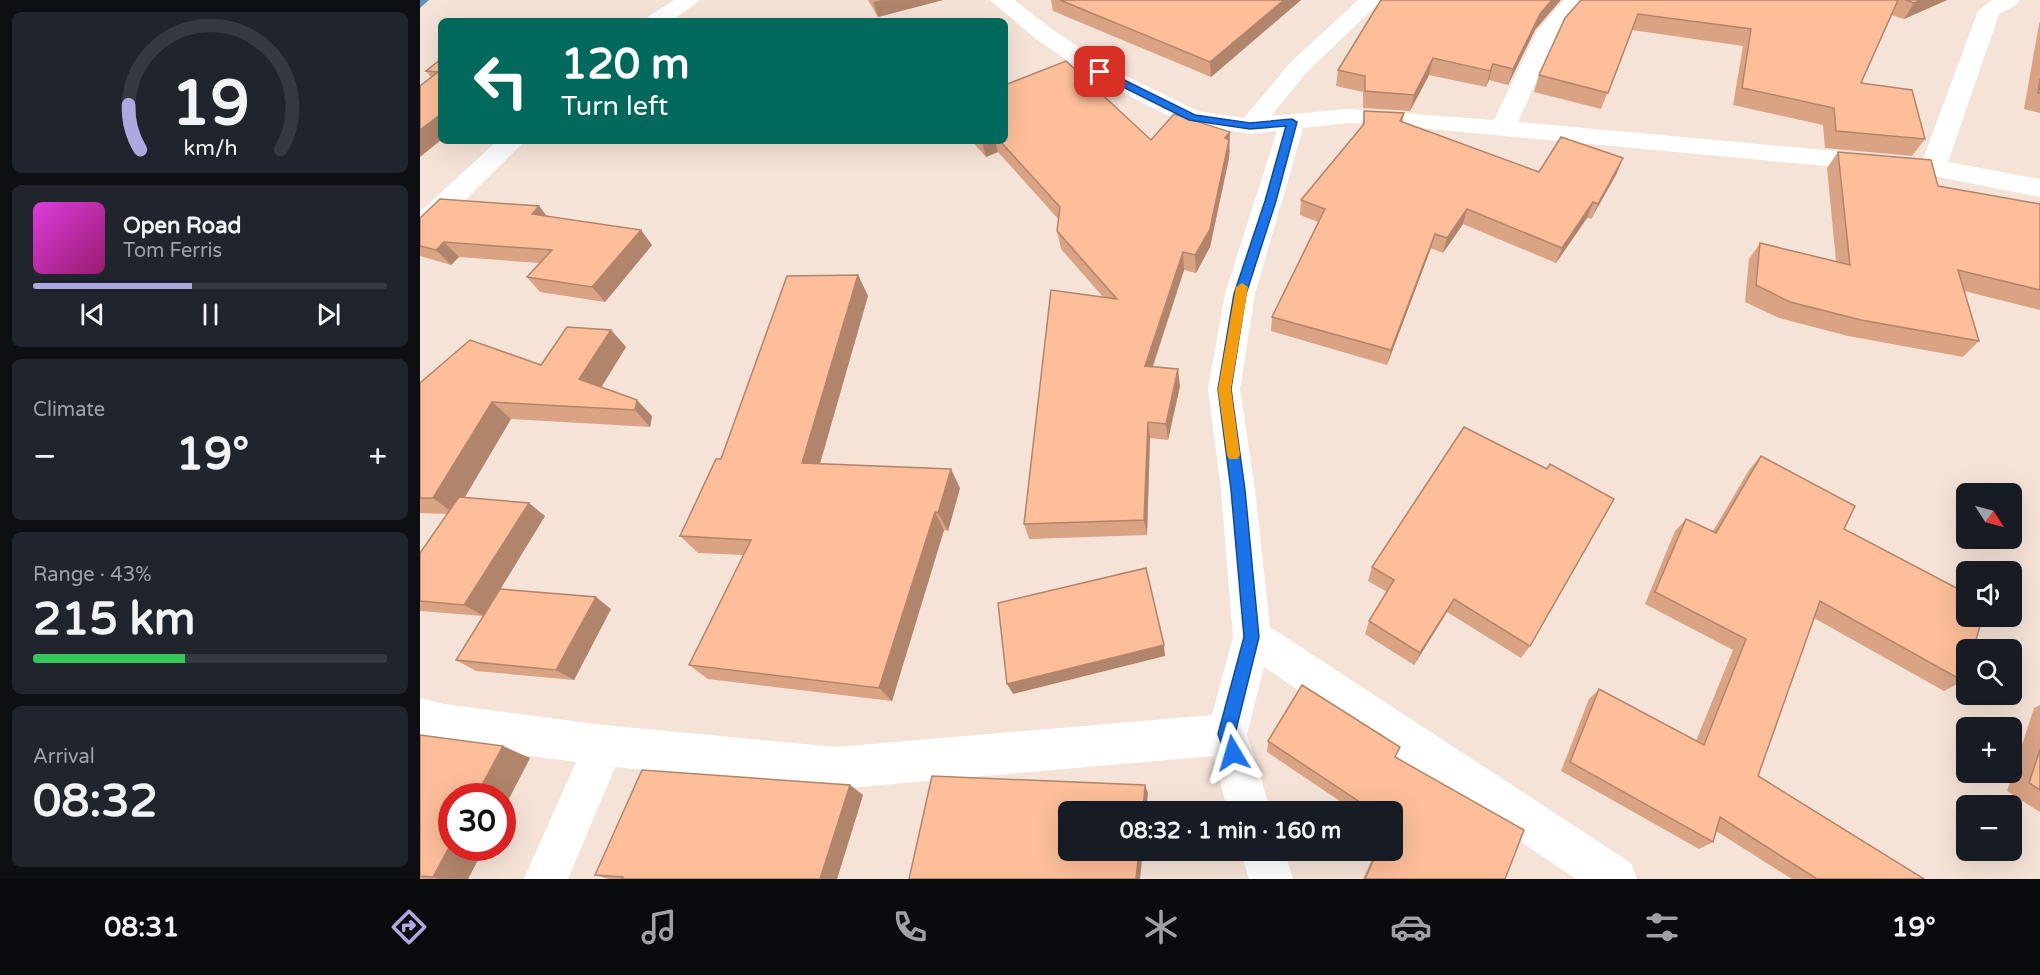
<!DOCTYPE html>
<html lang="en">
<head>
<meta charset="utf-8">
<style>
  :root { --surface:#171b24; --page:#20242c; --text:#f1f3f6; --muted:#9ea1a6; --line:#363941; --accent:#aea8e0 }
  body { margin:0; font-family:"Varela Round",sans-serif; background:var(--page); color:var(--text); height:100vh; display:flex; flex-direction:column; font-size:22px; white-space:nowrap }
  * { box-sizing:border-box; margin:0 }
  p { font-size:20px; color:var(--muted) }
  .icon { flex:none; width:33px; height:33px; fill:none; stroke:currentColor; stroke-width:2; stroke-linecap:round; stroke-linejoin:round }
  .map { position:relative; flex:1; overflow:hidden }
  .sheet { display:flex; flex-direction:column; gap:12px; padding:12px; background:#0d0f14; width:420px }
  .sheet>* { flex:none }
  .hud { position:absolute; left:18px; top:18px; width:570px; height:126px; border-radius:9px; box-shadow:0 6px 24px #0002; background:#00695c; color:#fff; overflow:hidden }
  .needle { width:39px; rotate:126deg }
  .fabs { position:absolute; left:1536px; top:483px; display:grid; gap:12px }
  .fabs a { display:grid; place-items:center; width:66px; height:66px; border-radius:9px; background:var(--surface); box-shadow:0 6px 24px #0002; font-size:30px }
  .speed { position:absolute; left:18px; top:783px; display:flex; gap:12px; font-size:30px; font-weight:700; text-align:center }
  .speed>* { display:grid; place-content:center; width:78px; height:78px; border-radius:50%; background:var(--surface); box-shadow:0 6px 24px #0002; line-height:1 }
  .speed .limit { border:9px solid #d22; background:#fff; color:#111 }
  .pin { position:absolute; display:grid; place-items:center; width:51px; height:51px; color:#fff; margin:-26px; border-radius:12px; box-shadow:0 3px 9px #0006 }
  .me { position:absolute; width:66px; margin:-33px; rotate:353deg; stroke-linejoin:round; filter:drop-shadow(0 0 4px #0008) }
  .turn { display:flex; align-items:center; gap:21px; height:126px; padding:0 24px; font-size:27px }
  .turn .icon { width:78px; height:78px; stroke-width:2.5 }
  .turn b { display:block; font-size:42px; line-height:51px }
  .big { font-size:45px; font-weight:800; line-height:1.1 }
  .sheet .tile { flex:1; display:flex; flex-direction:column; justify-content:center; gap:9px; min-width:0; padding:0 21px; border-radius:9px; background:var(--page) }
  .sheet .dial { align-items:center; gap:0 }
  .dial svg { height:156px; overflow:visible; fill:none; stroke:var(--line); stroke-width:7; stroke-linecap:round; text-anchor:middle }
  .dial text { fill:var(--text); stroke:none }
  .song { display:flex; align-items:center; gap:18px }
  .cover { width:72px; height:72px; border-radius:9px; background:linear-gradient(135deg,hsl(300 70% 55%),hsl(320 70% 35%)) }
  .played { height:6px; border-radius:3px; background:linear-gradient(90deg,var(--accent) 45%,var(--line) 45%) }
  .keys { display:flex; justify-content:space-around; direction:ltr }
  .heat { display:flex; justify-content:space-between; align-items:center; font-size:33px; direction:ltr }
  .charge { height:9px; border-radius:4px; background:linear-gradient(90deg,#34c759 43%,var(--line) 0) }
  .trip { position:absolute; left:638px; top:801px; width:345px; height:60px; border-radius:9px; background:var(--surface); box-shadow:0 6px 24px #0002; font-weight:800; line-height:60px; text-align:center }
  .tab-bar { display:flex; height:96px; justify-content:space-around; align-items:center; background:#090b0e; color:var(--muted) }
  .tab-bar .icon { width:42px; height:42px }
  .tab-bar .on { color:var(--accent) }
  .tab-bar b { font-size:27px; color:var(--text) }
  main { display:flex; flex:1; min-height:0 }
  .map>svg:first-child { display:block }
  .lines { fill:none; stroke-linecap:round; stroke-linejoin:round }
  .stream { fill:#5b93be; fill-rule:evenodd }
  .street { fill:#fff; fill-rule:evenodd }
  .wall { fill:#daa384 }
  .shaded-wall { fill:#b1856b }
  .building { fill:#fdbe99; stroke:#b1856b; stroke-width:1.5 }
  .route { fill:#1a73e8; stroke:#114b97; stroke-width:1.5 }
  .slow { fill:#f59e0b }
</style>
</head>
<body>
<main>
<section class="sheet">
<div class="tile dial"><svg viewBox="0 0 100 80">
<path d="M14 69A42 42 0 1 1 86 69"/>
<path d="M14 69A42 42 0 0 1 8 46" stroke="#aea8e0"/>
<text x="50" y="56" font-size="32" font-weight="700">19</text>
<text x="50" y="72" font-size="11">km/h</text>
</svg></div>
<div class="tile">
<div class="song"><i class="cover"></i><div><b>Open Road</b><p>Tom Ferris</p></div></div>
<div class="played"></div>
<div class="keys"><svg class="icon" aria-label="previous" viewBox="0 0 24 24"><path d="M18 5L8 12l10 7zM5 5v14"/></svg><svg class="icon" aria-label="pause" viewBox="0 0 24 24"><path d="M8 5v14M16 5v14"/></svg><svg class="icon" aria-label="next" viewBox="0 0 24 24"><path d="M6 5l10 7-10 7zM19 5v14"/></svg></div>
</div>
<div class="tile"><p>Climate</p>
<div class="heat"><a>−</a><b class="big">19°</b><a>+</a></div>
</div>
<div class="tile"><p>Range · 43%</p><b class="big">215 km</b><div class="charge"></div></div>
<div class="tile"><p>Arrival</p><b class="big">08:32</b></div>
</section>
<div class="map">
<svg width="1620" height="879" viewBox="0 0 1620 879">
  <rect width="100%" height="100%" fill="#f6e3d8"/>
  <g class="lines">
    <polygon class="stream" points="0,0 9,0 0,8"/>
    <g class="street">
      <polygon points="254,0 280,0 252,21 226,21 229,16"/>
      <polygon points="570,0 594,0 632,29 688,67 778,111 824,118 870,63 938,0 962,0 886,73 851,116 928,109 1074,120 1117,31 1144,0 1167,0 1138,33 1098,122 1503,159 1558,11 1572,0 1599,0 1596,5 1579,14 1528,162 1620,179 1620,197 1513,176 957,124 928,123 883,128 835,294 820,389 835,490 850,627 1211,863 1217,879 1156,879 844,667 827,734 851,812 808,812 793,756 416,789 195,767 148,879 104,879 156,762 24,744 0,738 0,698 24,704 184,725 416,747 792,715 813,637 801,490 788,389 805,294 857,131 830,134 763,123 672,77 616,39"/>
      <polygon points="77,141 105,141 10,235 0,237 0,212"/>
      <polygon points="820,850 864,850 873,879 829,879"/>
    </g>
  </g>
  <g class="wall">
    <polygon points="448,0 523,0 458,17"/>
    <polygon points="631,0 881,0 791,77 633,11"/>
    <polygon points="1161,0 1527,0 1484,19 1471,15 1441,83 1505,139 1492,156 1405,148 1403,125 1313,105 1323,46 1212,30 1181,109 1114,92 1119,75"/>
    <polygon points="1620,22 1620,113 1604,109 1619,24"/>
    <polygon points="1115,30 1088,85 1069,80 1066,87 1009,75 990,111 943,108 943,92 916,86 918,70"/>
    <polygon points="21,59 0,157 11,77 6,71"/>
    <polygon points="944,111 984,113 983,122 1119,172 1197,173 1171,219 1167,218 1136,263 1043,224 1023,253 1011,248 967,365 851,331 852,317 898,222 880,215 881,200 942,126"/>
    <polygon points="731,140 810,150 809,158 790,247 776,273 764,270 733,367 760,386 748,440 730,438 727,535 609,539 604,524 683,297 641,249 637,231 639,220 578,152 566,157 552,141"/>
    <polygon points="1418,152 1518,186 1620,204 1620,310 1544,291 1559,341 1543,357 1428,336 1359,318 1325,302 1329,259 1340,243 1416,261 1407,168"/>
    <polygon points="119,206 127,216 232,245 185,302 120,292 107,277 119,263 39,257 31,265 0,256 0,218"/>
    <polygon points="438,275 448,296 400,463 540,488 528,531 524,530 472,701 288,679 269,665 324,555 278,553 260,536 301,459"/>
    <polygon points="191,330 206,347 181,387 232,416 230,427 91,419 44,498 125,516 80,589 191,609 154,680 56,671 36,660 63,616 0,611 0,553 27,514 0,513 0,383 121,365"/>
    <polygon points="1044,427 1110,646 1101,658 1027,612 994,665 945,634 949,621 967,592 948,581 952,567"/>
    <polygon points="1341,456 1424,529 1543,681 1524,691 1394,618 1338,776 1504,879 1372,879 1296,831 1293,842 1279,849 1141,771 1169,699 1179,689 1276,741 1313,650 1225,604 1255,531 1266,519 1293,531 1329,470"/>
    <polygon points="1620,705 1620,812 1587,791 1614,708"/>
    <polygon points="0,735 110,758 82,812 82,796 32,848 64,848 48,879 0,879"/>
    <polygon points="848,741 975,757 1085,879 943,879 956,850 972,850 972,812 936,812 847,752"/>
    <polygon points="430,785 443,795 417,879 188,879 175,875"/>
  </g>
  <g class="shaded-wall">
    <polygon points="462,0 523,0 458,17 453,2"/>
    <polygon points="864,0 881,0 791,77 790,62"/>
    <polygon points="1132,0 1141,0 1115,30 1088,85 1093,69 1120,14"/>
    <polygon points="1501,0 1527,0 1484,19 1494,3"/>
    <polygon points="1013,58 1009,75 990,111 994,95"/>
    <polygon points="1073,64 1069,80 1066,87 1070,71"/>
    <polygon points="21,114 21,140 0,157 0,130"/>
    <polygon points="810,132 809,158 790,247 776,273 775,255 805,138"/>
    <polygon points="562,141 575,141 578,152 566,157"/>
    <polygon points="1203,158 1197,173 1171,219 1178,204"/>
    <polygon points="1173,202 1167,218 1136,263 1142,248"/>
    <polygon points="119,206 131,222 112,214"/>
    <polygon points="1047,209 1043,224 1023,253 1027,238"/>
    <polygon points="221,230 232,245 185,302 172,287"/>
    <polygon points="1015,234 1011,248 967,365 971,350"/>
    <polygon points="24,242 39,257 31,265 16,250"/>
    <polygon points="763,252 764,270 727,383 725,366"/>
    <polygon points="438,275 448,296 395,481 382,463"/>
    <polygon points="191,330 206,347 176,396 159,379"/>
    <polygon points="758,369 760,386 748,440 746,424"/>
    <polygon points="217,400 232,416 230,427 215,410"/>
    <polygon points="72,402 91,419 35,514 13,498"/>
    <polygon points="728,422 730,438 727,535 724,520"/>
    <polygon points="531,469 540,488 528,531 518,513"/>
    <polygon points="109,503 125,516 64,616 44,605"/>
    <polygon points="515,512 524,530 472,701 459,688"/>
    <polygon points="176,597 191,609 154,680 136,670"/>
    <polygon points="1034,599 1027,612 994,665 1000,653"/>
    <polygon points="744,645 745,656 593,694 587,684"/>
    <polygon points="83,746 110,758 82,812 82,796 56,796"/>
    <polygon points="430,785 443,795 417,879 400,879"/>
    <polygon points="725,785 728,793 726,812 723,812"/>
    <polygon points="32,842 32,848 64,848 48,879 20,879 13,877"/>
    <polygon points="719,850 723,850 720,879 716,879"/>
  </g>
  <g class="building">
    <polygon points="640,0 864,0 790,62"/>
    <polygon points="961,0 1132,0 1120,14 1093,69 1073,64 1070,71 1013,58 994,95 945,91 945,76 918,70"/>
    <polygon points="1161,0 1478,0 1441,83 1492,90 1505,139 1416,131 1414,108 1322,88 1331,29 1218,14 1188,93 1119,75 1145,18"/>
    <polygon points="1485,0 1501,0 1494,3"/>
    <polygon points="21,59 21,114 0,130 0,86 18,72 6,71"/>
    <polygon points="646,61 731,140 754,114 810,132 805,138 809,140 790,229 775,255 763,252 725,366 758,369 746,424 728,422 724,520 604,524 631,290 697,299 637,231 640,207 580,141 585,141 585,85"/>
    <polygon points="1620,79 1620,93 1618,93"/>
    <polygon points="944,111 984,113 980,121 1119,172 1141,137 1203,158 1178,204 1173,202 1142,248 1047,209 1027,238 1015,234 971,350 852,317 905,209 881,200 944,124"/>
    <polygon points="1418,152 1511,160 1518,186 1620,204 1620,290 1538,270 1559,341 1441,320 1370,302 1336,285 1340,243 1430,265"/>
    <polygon points="20,199 119,206 112,214 221,230 172,287 107,277 132,250 24,242 16,250 0,246 0,218"/>
    <polygon points="438,275 382,463 531,469 518,513 515,512 459,688 269,665 331,540 260,536 296,459 301,459 367,276"/>
    <polygon points="147,327 191,330 159,379 217,400 215,410 72,402 13,498 0,498 0,383 50,340 121,365"/>
    <polygon points="1044,427 1127,469 1130,464 1194,499 1110,646 1034,599 1000,653 949,621 974,580 952,567"/>
    <polygon points="1341,456 1435,506 1424,529 1546,593 1546,616 1563,616 1553,650 1546,650 1546,671 1543,681 1400,601 1338,776 1504,879 1397,879 1300,817 1293,842 1150,762 1179,689 1284,745 1326,639 1235,592 1266,519 1296,533"/>
    <polygon points="39,497 109,503 44,605 0,601 0,553"/>
    <polygon points="726,568 744,645 587,684 578,603"/>
    <polygon points="80,589 176,597 136,670 36,660"/>
    <polygon points="882,685 980,747 975,757 1104,830 1085,879 945,879 958,850 972,850 972,812 955,812 848,741"/>
    <polygon points="0,735 83,746 56,796 32,796 32,842 13,877 0,876"/>
    <polygon points="1620,749 1620,790 1609,783"/>
    <polygon points="222,770 430,785 400,879 202,879 203,877 175,875"/>
    <polygon points="512,776 725,785 723,812 648,812 648,850 719,850 716,879 489,879"/>
  </g>
  <polygon class="route" points="677,70 684,70 775,115 830,123 872,119 877,122 856,201 826,294 811,389 825,490 839,637 815,734 821,753 819,759 813,762 807,759 798,734 824,637 811,490 798,389 814,294 845,201 866,126 830,129 769,120 677,74"/>
  <polygon class="slow" points="822,283 828,287 811,389 820,455 818,459 809,459 807,455 798,389 816,287"/>
</svg>
<div class="fabs">
<a><svg class="needle" viewBox="-14 -14 28 28"><path d="M0-13l5 13h-10z" fill="#e53935"/><path d="M0 13l5-13h-10z" fill="#9ea1a6"/></svg></a>
<a><svg class="icon" aria-label="sound" viewBox="0 0 24 24"><path d="M4 9h4l5-4v14l-5-4H4zM17 9q2 3 0 6"/></svg></a>
<a><svg class="icon" aria-label="search" viewBox="0 0 24 24"><circle cx="10" cy="10" r="6"/><path d="M15 15l6 6"/></svg></a>
<a>+</a>
<a>−</a>
</div>
<div class="speed"><div class="limit">30</div></div>
<div class="pin" style="left:680px;top:72px;background:#d93025"><svg class="icon" aria-label="arrive" viewBox="0 0 24 24"><path d="M6 21V4h12l-3 4 3 4H6"/></svg></div>
<svg class="me" style="left:813px;top:753px" viewBox="-20 -20 40 40"><path d="M0-17L14 15 0 8-14 15z" fill="#1a73e8" stroke="#fff" stroke-width="4"/></svg>
<div class="trip">08:32 · 1 min · 160 m</div>
<div class="hud">
<div class="turn"><svg class="icon" aria-label="left" viewBox="0 0 24 24"><path d="M17 20v-9H6M10 6l-5 5 5 5"/></svg><div><b>120 m</b>Turn left</div></div>
</div>
</div>
</main>
<nav class="tab-bar">
<b>08:31</b>
<svg class="icon on" aria-label="directions" viewBox="0 0 24 24"><path d="M12 3l9 9-9 9-9-9zM9 14v-3h6M13 9l2 2-2 2"/></svg>
<svg class="icon" aria-label="music" viewBox="0 0 24 24"><path d="M9 18V5l10-2v13"/><circle cx="6" cy="18" r="3"/><circle cx="16" cy="16" r="3"/></svg>
<svg class="icon" aria-label="phone" viewBox="0 0 24 24"><path d="M5 4h4l2 5-3 2q2 4 5 5l2-3 5 2v4C11 20 4 13 5 4z"/></svg>
<svg class="icon" aria-label="climate" viewBox="0 0 24 24"><path d="M12 3v18M4 7l16 10M4 17L20 7"/></svg>
<svg class="icon" aria-label="car" viewBox="0 0 24 24"><path d="M5 17H2v-5l4-1 3-4h7l3 4 3 1v5h-3M9 17h6M6 11h13"/><circle cx="7" cy="17" r="2"/><circle cx="17" cy="17" r="2"/></svg>
<svg class="icon" aria-label="filters" viewBox="0 0 24 24"><path d="M4 7h16M4 17h16"/><circle cx="9" cy="7" r="2"/><circle cx="15" cy="17" r="2"/></svg>
<b>19°</b>
</nav>
</body>
</html>
